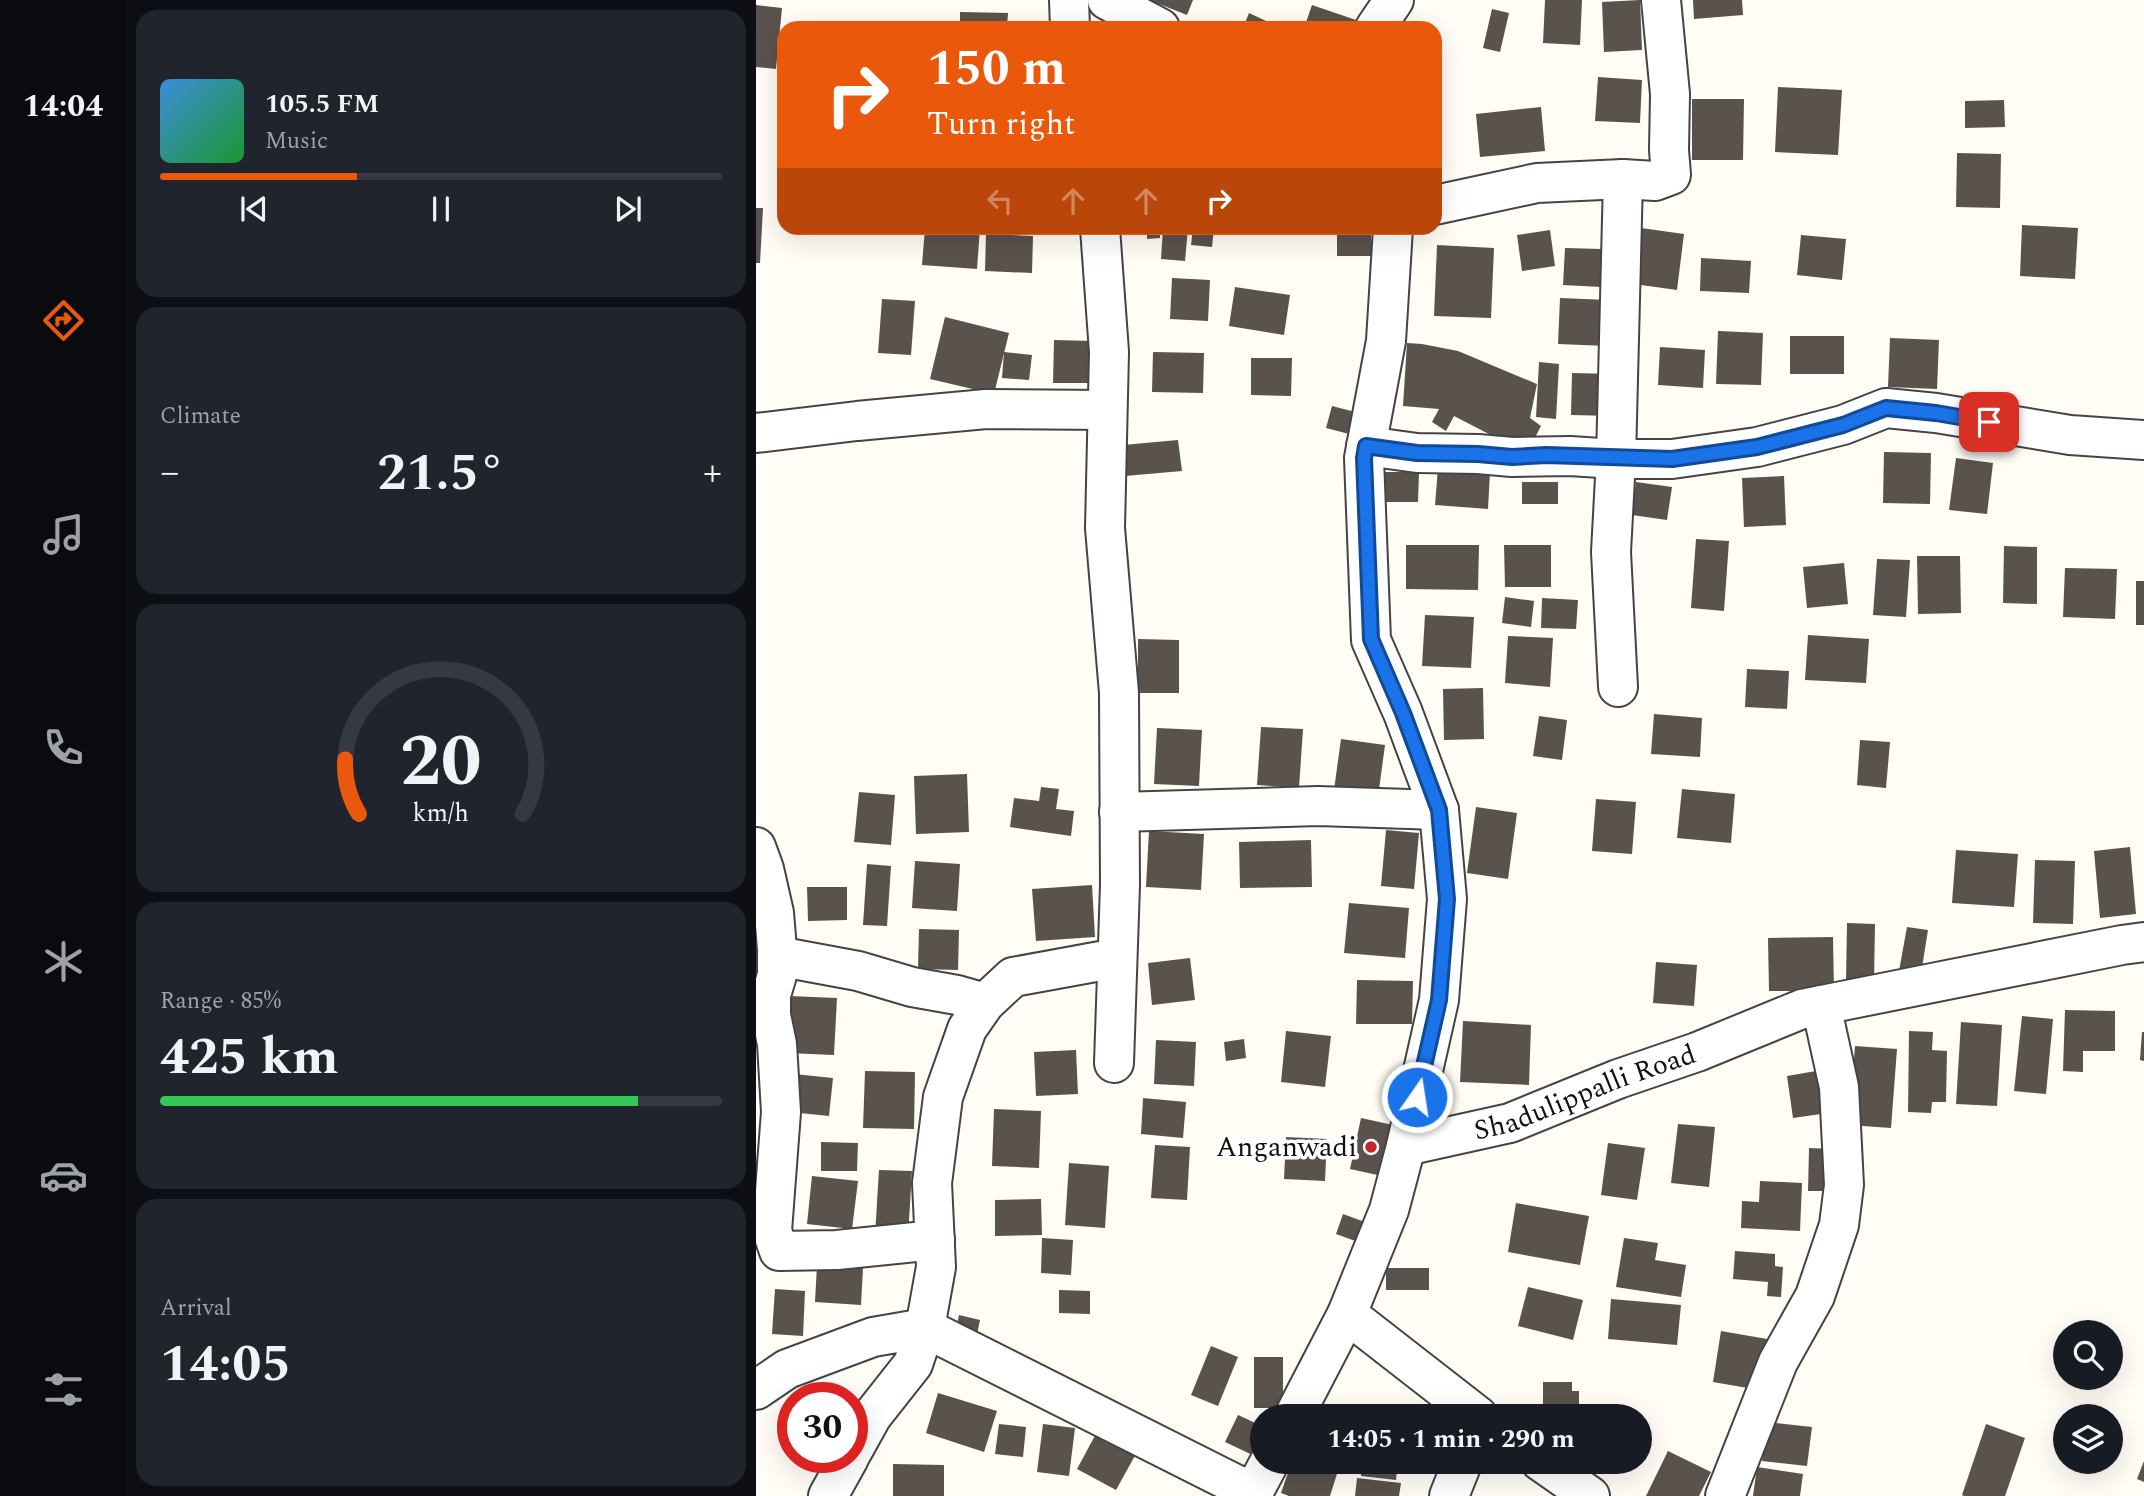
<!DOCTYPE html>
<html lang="en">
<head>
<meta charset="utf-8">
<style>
  :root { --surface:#171b24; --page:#20242c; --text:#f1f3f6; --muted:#9ea1a6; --line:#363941; --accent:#ea580c }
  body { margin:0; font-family:Spectral,serif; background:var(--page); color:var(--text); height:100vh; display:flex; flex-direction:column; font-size:26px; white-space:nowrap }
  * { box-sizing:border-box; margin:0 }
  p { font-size:23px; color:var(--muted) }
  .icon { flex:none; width:38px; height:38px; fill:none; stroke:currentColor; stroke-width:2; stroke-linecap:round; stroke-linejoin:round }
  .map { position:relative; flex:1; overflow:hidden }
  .details { display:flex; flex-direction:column; gap:10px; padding:10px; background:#0d0f14; width:630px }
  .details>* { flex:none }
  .hud { position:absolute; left:21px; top:21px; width:665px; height:214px; border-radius:21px; box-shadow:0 7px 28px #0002; background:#ea580c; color:#fff; overflow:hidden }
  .controls { position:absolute; left:1297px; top:1320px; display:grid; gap:14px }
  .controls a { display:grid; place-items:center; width:70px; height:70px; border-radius:50%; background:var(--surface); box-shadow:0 7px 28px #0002; font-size:35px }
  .speed { position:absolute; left:21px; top:1382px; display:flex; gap:14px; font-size:35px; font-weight:700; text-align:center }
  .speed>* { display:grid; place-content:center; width:91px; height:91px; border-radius:50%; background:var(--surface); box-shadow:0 7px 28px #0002; line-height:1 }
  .speed .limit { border:10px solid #d22; background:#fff; color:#111 }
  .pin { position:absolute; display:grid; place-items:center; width:60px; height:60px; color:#fff; margin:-30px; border-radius:14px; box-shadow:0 4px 10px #0006 }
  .me { position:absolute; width:77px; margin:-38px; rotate:13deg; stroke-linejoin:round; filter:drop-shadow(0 0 5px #0008) }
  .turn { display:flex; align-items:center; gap:24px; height:147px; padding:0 35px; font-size:32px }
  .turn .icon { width:91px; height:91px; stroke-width:2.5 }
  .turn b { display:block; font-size:49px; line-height:60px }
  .lanes { display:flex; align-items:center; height:66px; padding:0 35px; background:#0003; justify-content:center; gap:35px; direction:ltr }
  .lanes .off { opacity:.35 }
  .big { font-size:52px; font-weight:700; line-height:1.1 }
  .details .tile { flex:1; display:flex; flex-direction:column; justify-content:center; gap:10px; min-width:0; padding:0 24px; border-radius:21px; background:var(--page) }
  .details .dial { align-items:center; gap:0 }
  .dial svg { height:182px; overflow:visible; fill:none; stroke:var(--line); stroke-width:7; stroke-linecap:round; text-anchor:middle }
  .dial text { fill:var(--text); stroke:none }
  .song { display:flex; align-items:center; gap:21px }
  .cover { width:84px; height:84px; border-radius:10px; background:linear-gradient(135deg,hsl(210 70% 55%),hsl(130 70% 35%)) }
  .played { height:7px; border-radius:4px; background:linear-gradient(90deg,var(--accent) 35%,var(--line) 35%) }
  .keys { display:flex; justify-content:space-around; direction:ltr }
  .heat { display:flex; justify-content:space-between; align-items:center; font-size:38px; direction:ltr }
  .charge { height:10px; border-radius:5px; background:linear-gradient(90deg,#34c759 85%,var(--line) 0) }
  .trip { position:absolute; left:494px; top:1404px; width:402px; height:70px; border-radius:35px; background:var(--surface); box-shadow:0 7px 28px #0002; font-weight:700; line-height:70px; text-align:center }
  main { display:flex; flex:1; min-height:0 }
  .menu { display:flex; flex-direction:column; width:126px; justify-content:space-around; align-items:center; background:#090b0e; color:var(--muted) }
  .menu .icon { width:49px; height:49px }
  .menu .active { color:var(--accent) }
  .menu b { font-size:32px; color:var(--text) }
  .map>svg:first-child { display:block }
  .building { fill:#5a524d }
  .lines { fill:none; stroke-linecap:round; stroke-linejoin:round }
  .minor-casing { stroke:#444; stroke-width:42 }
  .minor { stroke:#fff; stroke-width:38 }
  .route-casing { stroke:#114b97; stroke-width:18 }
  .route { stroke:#1a73e8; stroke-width:12 }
  .poi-dot { fill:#c4262e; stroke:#fff; stroke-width:2.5 }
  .labels { text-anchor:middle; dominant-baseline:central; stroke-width:7; stroke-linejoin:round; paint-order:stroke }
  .street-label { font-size:28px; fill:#111; stroke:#fff }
  .poi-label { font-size:28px; fill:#111; stroke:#fff; text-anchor:end }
</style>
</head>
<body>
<main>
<nav class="menu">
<b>14:04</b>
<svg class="icon active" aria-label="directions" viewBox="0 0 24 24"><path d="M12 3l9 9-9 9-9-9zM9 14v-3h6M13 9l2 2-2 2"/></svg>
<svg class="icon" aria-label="music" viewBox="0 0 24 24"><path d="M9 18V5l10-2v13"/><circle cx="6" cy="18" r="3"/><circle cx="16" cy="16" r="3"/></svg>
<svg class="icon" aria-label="phone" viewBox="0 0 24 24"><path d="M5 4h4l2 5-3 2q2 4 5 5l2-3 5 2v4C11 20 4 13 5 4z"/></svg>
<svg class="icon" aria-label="climate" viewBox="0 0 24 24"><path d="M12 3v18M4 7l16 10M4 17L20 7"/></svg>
<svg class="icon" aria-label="car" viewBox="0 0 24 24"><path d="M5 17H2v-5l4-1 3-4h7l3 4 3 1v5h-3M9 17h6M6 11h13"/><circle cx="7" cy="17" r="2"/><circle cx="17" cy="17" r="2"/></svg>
<svg class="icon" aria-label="filters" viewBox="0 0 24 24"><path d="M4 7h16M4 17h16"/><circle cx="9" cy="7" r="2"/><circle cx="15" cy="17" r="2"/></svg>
</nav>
<section class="details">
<div class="tile">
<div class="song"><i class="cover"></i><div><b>105.5 FM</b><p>Music</p></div></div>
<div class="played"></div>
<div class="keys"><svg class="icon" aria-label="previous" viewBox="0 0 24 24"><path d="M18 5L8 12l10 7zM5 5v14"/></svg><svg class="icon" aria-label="pause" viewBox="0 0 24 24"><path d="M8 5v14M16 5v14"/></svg><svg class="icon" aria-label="next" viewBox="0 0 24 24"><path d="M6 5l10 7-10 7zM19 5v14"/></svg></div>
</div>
<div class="tile"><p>Climate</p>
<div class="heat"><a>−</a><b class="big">21.5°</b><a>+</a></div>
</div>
<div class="tile dial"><svg viewBox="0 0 100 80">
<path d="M14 69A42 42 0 1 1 86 69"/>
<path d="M14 69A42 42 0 0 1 8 45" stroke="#ea580c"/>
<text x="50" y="56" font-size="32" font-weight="700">20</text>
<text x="50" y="72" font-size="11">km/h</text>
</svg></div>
<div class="tile"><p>Range · 85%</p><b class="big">425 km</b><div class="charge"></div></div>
<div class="tile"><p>Arrival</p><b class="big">14:05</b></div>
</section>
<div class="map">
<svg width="1388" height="1496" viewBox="0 0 1388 1496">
  <rect width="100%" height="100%" fill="#fffdf5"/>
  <g class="building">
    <polygon points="393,0 437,0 431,15"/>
    <polygon points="789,0 826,0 824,45 787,43"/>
    <polygon points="884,0 886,50 848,52 846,2"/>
    <polygon points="937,0 986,0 987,15 938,19"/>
    <polygon points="0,5 26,8 20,69 0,67"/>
    <polygon points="556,5 600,20 597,28 548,28"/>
    <polygon points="736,9 753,13 744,52 727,48"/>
    <polygon points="204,12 252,13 251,28 204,28"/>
    <polygon points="493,13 525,28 487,28"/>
    <polygon points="842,77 886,80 884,123 839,121"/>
    <polygon points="1022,87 1086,90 1082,155 1019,152"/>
    <polygon points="936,99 988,99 987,160 936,160"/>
    <polygon points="1248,100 1249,127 1209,128 1209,101"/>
    <polygon points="785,107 789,151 724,157 720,114"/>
    <polygon points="1201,153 1245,154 1244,208 1200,207"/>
    <polygon points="0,208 7,208 4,263 0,263"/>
    <polygon points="1266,225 1322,228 1319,279 1264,276"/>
    <polygon points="169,228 224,228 221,269 166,265"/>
    <polygon points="391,228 404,228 404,238 391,239"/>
    <polygon points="407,228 432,228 429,261 405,259"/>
    <polygon points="437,228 458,228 456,247 435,245"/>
    <rect x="581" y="228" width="34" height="28"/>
    <polygon points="885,228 928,234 921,290 878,284"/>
    <polygon points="794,230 799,266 766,271 761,235"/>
    <polygon points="230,234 277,236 276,273 229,271"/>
    <polygon points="1045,235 1090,239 1086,280 1041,275"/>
    <polygon points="681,245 738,248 735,318 678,316"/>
    <polygon points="809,248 846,249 845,287 807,285"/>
    <polygon points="945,258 995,261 993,293 944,291"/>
    <polygon points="416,278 454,280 452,321 414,319"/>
    <polygon points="479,287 534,295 528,335 473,326"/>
    <polygon points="804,298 852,300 851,346 802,344"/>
    <polygon points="126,299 159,301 155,355 122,353"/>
    <polygon points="189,317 253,333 238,394 174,379"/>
    <polygon points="962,331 1007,333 1005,385 960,384"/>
    <rect x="1034" y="336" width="54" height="38"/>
    <polygon points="1134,338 1183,340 1181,389 1132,387"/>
    <polygon points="298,340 339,341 339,383 297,383"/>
    <polygon points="651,343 666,344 702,351 781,384 774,418 785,426 772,451 756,446 698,416 690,431 676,422 683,409 647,406"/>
    <polygon points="904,347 949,350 947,388 902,385"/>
    <polygon points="248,352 276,355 273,380 246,378"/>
    <polygon points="397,352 448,353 447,393 396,392"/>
    <polygon points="495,358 536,358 535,396 495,395"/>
    <polygon points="783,362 803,364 800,419 780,417"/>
    <polygon points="816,373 859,374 858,416 815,415"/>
    <polygon points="576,406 603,413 597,435 570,428"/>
    <polygon points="422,440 426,471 369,476 367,445"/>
    <polygon points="1128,452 1175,453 1174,504 1127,503"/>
    <polygon points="1200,458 1237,463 1231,514 1193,510"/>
    <polygon points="682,468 734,472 732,509 679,505"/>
    <polygon points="623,472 663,472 662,502 623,502"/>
    <polygon points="1028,476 1030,525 988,527 986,478"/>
    <rect x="766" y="482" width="36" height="22"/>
    <polygon points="880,482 916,487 911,520 876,515"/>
    <polygon points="940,539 973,541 968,611 935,608"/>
    <polygon points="650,545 723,545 722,590 650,589"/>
    <polygon points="748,545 795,545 795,587 749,587"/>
    <polygon points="1248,546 1281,547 1281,604 1247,603"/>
    <polygon points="1161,556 1204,556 1205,613 1162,614"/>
    <polygon points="1121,559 1154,560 1150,617 1117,615"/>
    <polygon points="1088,563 1092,604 1051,608 1047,567"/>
    <polygon points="1309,568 1361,569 1359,619 1307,617"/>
    <rect x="1380" y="581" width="8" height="44"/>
    <polygon points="749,597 778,601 775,627 746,623"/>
    <polygon points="786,598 822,600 820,629 785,628"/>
    <polygon points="669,615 718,617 715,668 666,666"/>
    <polygon points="1052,635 1113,639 1110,683 1049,680"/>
    <polygon points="752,636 797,638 794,687 749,683"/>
    <polygon points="382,639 423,640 423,693 382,693"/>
    <polygon points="991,669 1033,671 1031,709 989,707"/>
    <polygon points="727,688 728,739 688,740 687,689"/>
    <polygon points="898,714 946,718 944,757 895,754"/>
    <polygon points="783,716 811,720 806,760 777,756"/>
    <polygon points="505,727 547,729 543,788 501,785"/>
    <polygon points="401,728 446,730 443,786 398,784"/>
    <polygon points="585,739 629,745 622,797 578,790"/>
    <polygon points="1104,740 1134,742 1130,788 1101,785"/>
    <polygon points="211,774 213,832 160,834 158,776"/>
    <polygon points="285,787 303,789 300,809 318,811 315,836 254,827 258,798 283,801"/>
    <polygon points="926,789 979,794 975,843 921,838"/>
    <polygon points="103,792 139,795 135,845 98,842"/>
    <polygon points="840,799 880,802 876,854 836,851"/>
    <polygon points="720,807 761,813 752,879 711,873"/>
    <polygon points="630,830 663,833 658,889 625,886"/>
    <polygon points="393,831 448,834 445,890 390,887"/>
    <polygon points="555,840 556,887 484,888 483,842"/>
    <polygon points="1374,847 1380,914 1344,918 1338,851"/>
    <polygon points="1200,850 1262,854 1258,907 1196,903"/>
    <polygon points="1279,860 1319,861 1317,924 1277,923"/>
    <polygon points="159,861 204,864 201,911 156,908"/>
    <polygon points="111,864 135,866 131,926 107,925"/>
    <polygon points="336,885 339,937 280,941 276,889"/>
    <polygon points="51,887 91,887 91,920 52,921"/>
    <polygon points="593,903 653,908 649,958 588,953"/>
    <polygon points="1091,923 1119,924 1118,982 1090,981"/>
    <polygon points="1151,927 1172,930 1165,974 1143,971"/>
    <polygon points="163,929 203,930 202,970 162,969"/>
    <polygon points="1077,937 1078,991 1013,991 1012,938"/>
    <polygon points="434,958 439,1000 396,1005 392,963"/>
    <polygon points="900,962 941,965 938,1006 897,1003"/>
    <polygon points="601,980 657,981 656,1024 600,1024"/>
    <polygon points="34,996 81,998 78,1055 31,1053"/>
    <polygon points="1309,1010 1359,1011 1359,1051 1327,1051 1327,1072 1307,1071"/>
    <polygon points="1266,1016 1297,1019 1290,1094 1258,1091"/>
    <polygon points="707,1021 775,1025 773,1085 704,1082"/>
    <polygon points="1205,1022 1246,1025 1241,1106 1200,1104"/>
    <polygon points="530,1031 575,1036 569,1087 525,1082"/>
    <polygon points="1153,1031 1177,1032 1176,1050 1191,1051 1190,1102 1176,1102 1175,1113 1152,1112"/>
    <polygon points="1386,1032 1388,1032 1388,1061 1384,1060"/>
    <polygon points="488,1039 490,1058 470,1061 468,1042"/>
    <polygon points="400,1040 440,1042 438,1086 398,1084"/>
    <polygon points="1099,1046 1141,1049 1135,1128 1093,1125"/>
    <polygon points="320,1050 322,1094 280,1096 278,1052"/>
    <polygon points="1066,1070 1072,1113 1037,1118 1031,1076"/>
    <polygon points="109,1071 159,1072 158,1129 107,1128"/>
    <polygon points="38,1074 77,1078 73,1116 34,1112"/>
    <polygon points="387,1098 430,1102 427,1138 385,1134"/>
    <polygon points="238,1109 285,1111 283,1168 236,1166"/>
    <polygon points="605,1118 637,1125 626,1176 594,1169"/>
    <polygon points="922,1124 959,1127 953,1187 915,1183"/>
    <polygon points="530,1137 571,1139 569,1181 528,1179"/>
    <polygon points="65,1142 102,1143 101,1171 65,1171"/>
    <polygon points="852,1143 889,1148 881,1200 845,1195"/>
    <polygon points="399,1145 434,1147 431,1200 395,1198"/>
    <polygon points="1053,1148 1077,1149 1076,1191 1052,1191"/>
    <polygon points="313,1163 353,1166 349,1228 309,1225"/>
    <polygon points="123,1170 156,1171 152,1237 119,1235"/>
    <polygon points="56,1176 102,1181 96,1229 51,1224"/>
    <polygon points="1004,1181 1046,1183 1044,1231 985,1228 986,1201 1003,1202"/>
    <polygon points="285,1199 286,1235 239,1236 239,1200"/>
    <polygon points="760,1203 833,1216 824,1265 752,1252"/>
    <polygon points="587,1214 609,1222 602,1242 580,1234"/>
    <polygon points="286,1238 317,1240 315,1275 285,1273"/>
    <polygon points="868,1238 902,1243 899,1260 930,1265 925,1297 860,1287"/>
    <polygon points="979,1251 1019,1254 1019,1266 1027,1267 1025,1297 1011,1296 1012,1282 977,1279"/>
    <polygon points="61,1265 107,1268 105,1305 59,1302"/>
    <rect x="630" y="1268" width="43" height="22"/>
    <polygon points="772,1287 827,1300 817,1340 762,1326"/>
    <polygon points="19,1289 49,1291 47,1336 16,1334"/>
    <polygon points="303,1290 334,1291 334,1314 303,1313"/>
    <polygon points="855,1299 925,1305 921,1345 852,1339"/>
    <polygon points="203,1315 224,1320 219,1344 198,1339"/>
    <polygon points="965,1331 1011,1339 1003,1390 957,1382"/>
    <polygon points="455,1346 482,1357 462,1406 435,1395"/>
    <rect x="498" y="1357" width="29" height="51"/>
    <polygon points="787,1382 816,1382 816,1391 823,1391 823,1409 836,1408 836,1416 787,1416"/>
    <polygon points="182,1393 241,1411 228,1452 170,1433"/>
    <polygon points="482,1415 506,1426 505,1459 469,1442"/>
    <polygon points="1011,1422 1056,1427 1051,1466 1006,1461"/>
    <polygon points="243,1424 270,1427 267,1457 239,1454"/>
    <polygon points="287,1424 319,1428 313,1476 281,1472"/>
    <polygon points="1230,1424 1269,1438 1249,1496 1208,1496 1206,1495"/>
    <polygon points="342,1430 381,1452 360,1490 321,1469"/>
    <polygon points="912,1451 955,1472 943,1496 890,1496"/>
    <polygon points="547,1461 585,1461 574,1496 533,1496 525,1493 534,1467 544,1470"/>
    <polygon points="606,1461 642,1461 640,1480 605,1476"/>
    <polygon points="1388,1461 1388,1482 1381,1479"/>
    <polygon points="137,1464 188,1465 188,1496 137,1496"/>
    <polygon points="1001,1467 1047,1474 1044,1496 997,1496"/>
    <polygon points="601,1478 645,1483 643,1496 599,1496"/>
  </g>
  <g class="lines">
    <defs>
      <g id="minor">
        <polyline points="313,0 314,28"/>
        <polyline points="351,0 404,28"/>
        <polyline points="619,28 638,0"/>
        <polyline points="679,205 781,183 867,179 899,181 915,175 913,150 914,94 905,0"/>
        <polyline points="344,228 353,352 349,528 363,693 364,885 358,1063"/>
        <path id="s1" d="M637,228L630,341L608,458L615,640L647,713L683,810L691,899L683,1000L650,1146L754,1123L862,1079L941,1052L1046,1009L1366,945L1388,942"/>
        <polyline points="0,433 101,421 230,409 351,410"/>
        <polyline points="610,446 661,453 722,454 756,457 814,456 860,459 916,459 1001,447 1087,425 1130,408 1180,413 1314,435 1388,440"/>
        <polyline points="862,687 855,552 860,459 867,179"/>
        <polyline points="363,812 562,806 683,810"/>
        <polyline points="0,847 8,869 18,913 21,949 21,975 15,995 15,1015 21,1044 25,1112 16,1231 23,1251 81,1250 179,1240"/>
        <polyline points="21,956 102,971 156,987 201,995 229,1003"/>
        <polyline points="361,958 257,977 229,1003 211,1029 187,1097 176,1183 180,1267 169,1328 497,1493 514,1461"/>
        <polyline points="591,1314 722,1416"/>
        <polyline points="0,1390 31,1369 117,1337 169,1328 157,1364 116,1416 96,1452"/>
        <polyline points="538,1416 591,1314 633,1210 650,1146"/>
        <polyline points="784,1461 834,1496"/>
        <polyline points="72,1496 93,1458"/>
        <polyline points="693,1496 707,1461"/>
        <polyline points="969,1496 1022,1362 1059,1296 1083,1225 1088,1185 1083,1087 1065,1005"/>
      </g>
    </defs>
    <use href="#minor" class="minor-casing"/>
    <use href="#minor" class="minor"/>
  </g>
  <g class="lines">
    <defs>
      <polyline id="route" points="661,1097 683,1000 691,899 687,855 683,810 647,713 615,639 608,458 610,446 661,453 722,454 756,457 790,455 916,459 1001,447 1087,425 1130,408 1180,413 1233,422"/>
    </defs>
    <use href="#route" class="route-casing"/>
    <use href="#route" class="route"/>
  </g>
  <circle class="poi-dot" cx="615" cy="1147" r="7"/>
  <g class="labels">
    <g class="street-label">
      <text stroke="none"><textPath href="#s1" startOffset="1125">Shadulippalli Road</textPath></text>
    </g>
    <g class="poi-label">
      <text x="601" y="1147">Anganwadi</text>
    </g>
  </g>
</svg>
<div class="controls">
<a><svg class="icon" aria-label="search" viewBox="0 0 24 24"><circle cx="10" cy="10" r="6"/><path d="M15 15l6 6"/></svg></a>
<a><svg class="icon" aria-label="layers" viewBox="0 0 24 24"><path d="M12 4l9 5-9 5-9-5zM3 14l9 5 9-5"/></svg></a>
</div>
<div class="speed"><div class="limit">30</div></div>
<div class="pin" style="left:1233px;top:422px;background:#d93025"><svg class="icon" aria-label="arrive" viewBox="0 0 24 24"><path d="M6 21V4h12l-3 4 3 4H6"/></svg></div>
<svg class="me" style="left:661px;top:1097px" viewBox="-20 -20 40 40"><circle r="17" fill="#1a73e8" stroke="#fff" stroke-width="3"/><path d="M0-11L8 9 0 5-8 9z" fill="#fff"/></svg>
<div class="trip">14:05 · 1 min · 290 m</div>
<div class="hud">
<div class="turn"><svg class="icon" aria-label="right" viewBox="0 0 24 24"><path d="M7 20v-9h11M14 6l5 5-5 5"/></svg><div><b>150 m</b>Turn right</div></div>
<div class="lanes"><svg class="icon off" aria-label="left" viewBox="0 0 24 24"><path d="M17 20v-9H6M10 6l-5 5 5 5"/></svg><svg class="icon off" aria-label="ahead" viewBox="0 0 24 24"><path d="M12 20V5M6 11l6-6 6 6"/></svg><svg class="icon off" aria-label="ahead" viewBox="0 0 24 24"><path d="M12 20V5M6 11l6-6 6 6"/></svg><svg class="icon" aria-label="right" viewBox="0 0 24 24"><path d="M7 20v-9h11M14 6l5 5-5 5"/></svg></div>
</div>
</div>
</main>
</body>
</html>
